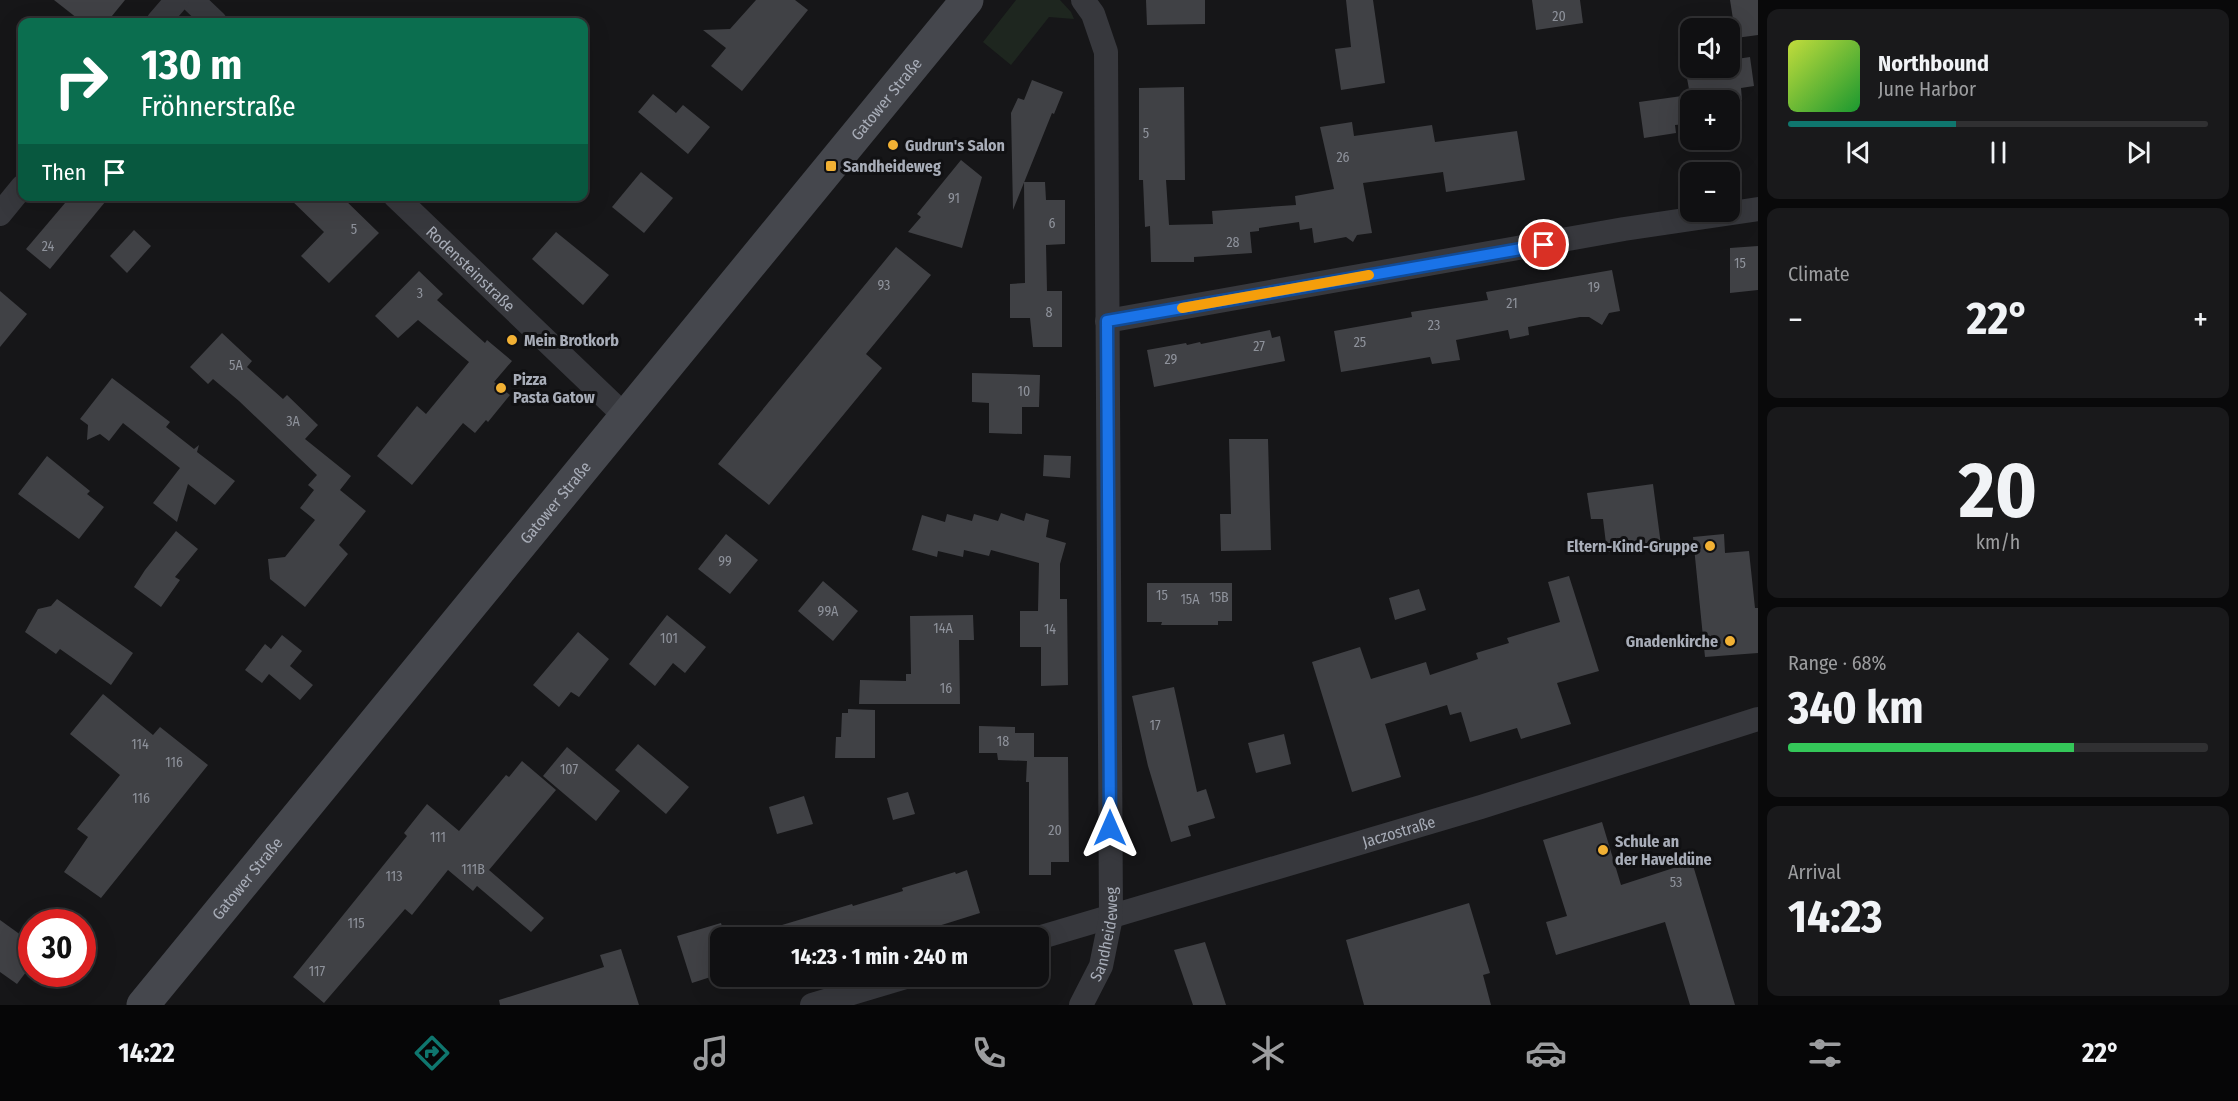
<!DOCTYPE html>
<html lang="en">
<head>
<meta charset="utf-8">
<style>
  :root { --surface:#101012; --page:#19191b; --text:#f1f3f6; --muted:#9c9d9f; --line:#303032; --accent:#0f766e }
  body { margin:0; font-family:"Fira Sans Condensed",sans-serif; background:var(--page); color:var(--text); height:100vh; display:flex; flex-direction:column; font-size:22px; white-space:nowrap }
  * { box-sizing:border-box; margin:0 }
  p { font-size:20px; color:var(--muted) }
  .icon { flex:none; width:33px; height:33px; fill:none; stroke:currentColor; stroke-width:2; stroke-linecap:round; stroke-linejoin:round }
  .map { position:relative; flex:1; overflow:hidden }
  .side { display:flex; flex-direction:column; gap:9px; padding:9px; background:#09090a; width:480px }
  .side>* { flex:none }
  .hud { position:absolute; left:18px; top:18px; width:570px; height:183px; border-radius:12px; box-shadow:0 6px 24px #0002,0 0 0 2px var(--line); background:#0b6e4f; color:#fff; overflow:hidden }
  .controls { position:absolute; left:1680px; top:18px; display:grid; gap:12px }
  .controls a { display:grid; place-items:center; width:60px; height:60px; border-radius:12px; background:var(--surface); box-shadow:0 6px 24px #0002,0 0 0 2px var(--line); font-size:30px }
  .speed { position:absolute; left:18px; top:909px; display:flex; gap:12px; font-size:30px; font-weight:700; text-align:center }
  .speed>* { display:grid; place-content:center; width:78px; height:78px; border-radius:50%; background:var(--surface); box-shadow:0 6px 24px #0002,0 0 0 2px var(--line); line-height:1 }
  .speed .limit { border:9px solid #d22; background:#fff; color:#111 }
  .pin { position:absolute; display:grid; place-items:center; width:51px; height:51px; color:#fff; margin:-26px; border:3px solid #fff; border-radius:50%; box-shadow:0 2px 6px #0007 }
  .me { position:absolute; width:66px; margin:-33px; rotate:0deg; stroke-linejoin:round; filter:drop-shadow(0 0 4px #0008) }
  .turn { display:flex; align-items:center; gap:21px; height:126px; padding:0 24px; font-size:27px }
  .turn .icon { width:78px; height:78px; stroke-width:2.5 }
  .turn b { display:block; font-size:42px; line-height:51px }
  .then { display:flex; align-items:center; height:57px; padding:0 24px; background:#0003; gap:12px; font-size:22px }
  .big { font-size:45px; font-weight:700; line-height:1.1 }
  .side .tile { flex:1; display:flex; flex-direction:column; justify-content:center; gap:9px; min-width:0; padding:0 21px; border-radius:12px; background:var(--page) }
  .side .dial { align-items:center; gap:0 }
  .dial b { font-size:78px; line-height:1 }
  .song { display:flex; align-items:center; gap:18px }
  .cover { width:72px; height:72px; border-radius:9px; background:linear-gradient(135deg,hsl(70 70% 55%),hsl(130 70% 35%)) }
  .played { height:6px; border-radius:3px; background:linear-gradient(90deg,var(--accent) 40%,var(--line) 40%) }
  .keys { display:flex; justify-content:space-around; direction:ltr }
  .heat { display:flex; justify-content:space-between; align-items:center; font-size:33px; direction:ltr }
  .charge { height:9px; border-radius:4px; background:linear-gradient(90deg,#34c759 68%,var(--line) 0) }
  .trip { position:absolute; left:710px; top:927px; width:339px; height:60px; border-radius:12px; background:var(--surface); box-shadow:0 6px 24px #0002,0 0 0 2px var(--line); font-weight:700; line-height:60px; text-align:center }
  .tabs { display:flex; height:96px; justify-content:space-around; align-items:center; background:#060607; color:var(--muted) }
  .tabs .icon { width:42px; height:42px }
  .tabs .active { color:var(--accent) }
  .tabs b { font-size:27px; color:var(--text) }
  main { display:flex; flex:1; min-height:0 }
  .map>svg:first-child { display:block }
  .green { fill:#1e261f }
  .building { fill:#404145 }
  .lines { fill:none; stroke-linecap:round; stroke-linejoin:round }
  .minor { stroke:#37383d; stroke-width:24 }
  .secondary { stroke:#45474d; stroke-width:33 }
  .route-casing { stroke:#114b97; stroke-width:15 }
  .route { stroke:#1a73e8; stroke-width:10 }
  .slow { stroke:#f59e0b; stroke-width:10 }
  .poi-dot { fill:#f2b134; stroke:#111113; stroke-width:2 }
  .labels { text-anchor:middle; dominant-baseline:central; stroke-width:6; stroke-linejoin:round; paint-order:stroke }
  .number-label { font-size:14px; fill:#8e929b }
  .street-label { font-size:16px; fill:#a8adb8; stroke:#111113 }
  .poi-label { font-size:16px; font-weight:bold; fill:#a8adb8; stroke:#111113; text-anchor:start }
</style>
</head>
<body>
<main>
<div class="map">
<svg width="1758" height="1005" viewBox="0 0 1758 1005">
  <rect width="100%" height="100%" fill="#161618"/>
  <polygon class="green" points="1016,0 1060,0 1071,12 1074,19 1049,17 1011,65 983,42"/>
  <g class="building">
    <polygon points="54,0 125,0 107,22 82,22"/>
    <polygon points="756,0 795,0 808,10 742,91 711,66 726,48 703,30 730,29"/>
    <polygon points="1146,0 1205,0 1205,24 1147,25"/>
    <polygon points="1346,0 1373,0 1385,83 1341,90 1335,49 1351,47"/>
    <polygon points="1532,0 1580,0 1583,23 1536,30"/>
    <polygon points="1730,0 1758,0 1758,35 1736,38"/>
    <polygon points="1750,57 1754,86 1741,88 1742,100 1691,100 1686,73 1730,68 1730,60"/>
    <polygon points="1032,80 1063,92 1054,114 1052,113 1013,210 1011,113 1018,98 1024,100"/>
    <polygon points="1184,87 1185,180 1166,180 1169,225 1166,225 1213,224 1212,211 1296,205 1295,196 1334,189 1320,127 1352,122 1354,136 1432,125 1435,142 1517,131 1525,180 1446,192 1443,172 1363,183 1372,233 1357,235 1353,242 1346,237 1314,243 1312,228 1300,230 1299,222 1259,228 1259,231 1250,232 1252,253 1194,257 1194,262 1151,262 1150,226 1145,227 1143,180 1139,180 1139,88"/>
    <polygon points="653,94 676,113 683,105 710,127 688,154 638,112"/>
    <polygon points="1682,96 1686,124 1675,125 1676,133 1644,138 1639,102"/>
    <polygon points="961,160 982,177 962,248 908,232 921,217 917,214"/>
    <polygon points="641,172 673,198 644,233 612,207"/>
    <polygon points="1024,182 1045,182 1046,200 1065,200 1065,244 1046,245 1047,291 1062,291 1062,347 1033,347 1030,318 1010,318 1010,284 1025,283"/>
    <polygon points="71,196 110,196 50,269 26,249"/>
    <polygon points="287,196 341,196 379,233 329,283 301,256 324,232"/>
    <polygon points="134,230 151,246 127,273 110,256"/>
    <polygon points="556,232 609,275 583,305 532,259"/>
    <polygon points="1758,246 1758,290 1730,293 1730,248"/>
    <polygon points="896,247 931,275 866,354 882,368 769,505 718,464"/>
    <polygon points="1612,270 1620,311 1609,313 1602,325 1589,317 1580,317 1528,327 1529,335 1510,339 1508,330 1456,340 1460,360 1432,364 1430,357 1341,372 1334,331 1412,317 1411,312 1488,300 1486,292"/>
    <polygon points="419,271 443,294 437,300 485,343 487,340 512,361 494,382 510,395 488,422 486,420 475,433 463,423 412,485 377,456 417,406 426,414 469,362 418,320 398,338 375,316"/>
    <polygon points="0,291 27,314 0,347"/>
    <polygon points="1270,330 1272,338 1280,336 1285,361 1154,387 1147,350 1186,343 1187,345 1200,342 1201,344"/>
    <polygon points="222,333 252,361 247,367 283,399 287,395 318,425 305,439 351,476 340,490 366,511 339,545 348,554 305,607 270,579 268,559 285,557 315,520 300,508 314,490 308,485 317,475 239,401 213,379 208,384 190,367"/>
    <polygon points="972,373 1040,375 1039,407 1022,407 1022,434 989,433 989,403 972,402"/>
    <polygon points="112,378 170,422 166,427 194,449 199,445 197,452 235,481 215,505 188,484 177,522 153,503 180,468 123,423 109,441 100,434 87,440 88,425 80,419"/>
    <polygon points="1229,439 1268,439 1271,550 1221,551 1220,514 1231,514"/>
    <polygon points="1044,455 1071,456 1070,478 1043,476"/>
    <polygon points="47,456 90,491 87,494 104,507 79,539 18,494"/>
    <polygon points="1653,484 1661,545 1607,552 1603,519 1591,519 1587,493"/>
    <polygon points="1001,513 1024,521 1026,513 1049,520 1046,537 1066,543 1060,564 1060,599 1067,599 1068,685 1041,686 1041,647 1020,647 1020,611 1038,611 1039,563 991,550 989,556 964,550 963,557 938,551 937,557 912,550 922,515 945,522 947,514 972,521 974,514 998,521"/>
    <polygon points="176,531 198,549 175,577 180,580 161,607 134,587 145,570"/>
    <polygon points="726,534 758,560 730,594 698,569"/>
    <polygon points="1724,534 1725,553 1749,551 1755,608 1758,608 1758,653 1705,657 1693,537"/>
    <polygon points="1569,576 1599,671 1557,683 1571,724 1521,739 1517,728 1470,742 1461,712 1450,715 1447,705 1385,724 1401,777 1352,792 1312,662 1360,647 1371,679 1426,662 1430,675 1478,659 1476,653 1509,643 1507,638 1560,622 1548,582"/>
    <polygon points="823,581 858,611 833,641 798,611"/>
    <polygon points="1147,583 1232,583 1232,621 1218,621 1218,625 1161,625 1162,622 1147,622"/>
    <polygon points="1419,589 1426,610 1395,620 1389,598"/>
    <polygon points="57,599 133,653 111,685 60,649 56,654 25,632 38,609 51,606"/>
    <polygon points="667,615 706,647 685,673 673,663 655,686 629,664"/>
    <polygon points="973,615 974,640 959,640 960,704 859,704 860,680 906,681 906,674 911,674 910,616"/>
    <polygon points="578,632 609,659 579,697 571,692 559,707 533,685"/>
    <polygon points="282,635 302,651 290,666 313,685 300,700 269,674 262,683 245,670 265,644 271,649"/>
    <polygon points="1174,687 1197,792 1206,789 1215,818 1188,826 1191,836 1171,842 1148,766 1132,696"/>
    <polygon points="103,694 153,735 160,727 208,765 101,898 64,872 88,837 77,829 120,775 70,734"/>
    <polygon points="848,709 875,710 875,758 835,758 836,737 841,737 842,713 848,713"/>
    <polygon points="979,726 1015,727 1015,733 1034,733 1034,757 1068,757 1069,862 1051,862 1051,875 1029,875 1029,782 1026,782 1027,761 998,760 997,753 979,753"/>
    <polygon points="1284,734 1291,764 1256,773 1248,743"/>
    <polygon points="638,744 689,787 666,814 615,770"/>
    <polygon points="567,747 620,791 596,821 543,776"/>
    <polygon points="522,761 556,790 489,870 544,918 531,932 477,886 473,891 448,870 412,915 405,909 324,1003 293,977 407,836 404,833 427,804 459,831 506,775 509,777"/>
    <polygon points="908,792 915,814 893,820 887,798"/>
    <polygon points="804,796 813,824 777,834 769,807"/>
    <polygon points="1602,822 1621,885 1692,862 1735,1005 1690,1005 1665,922 1556,955 1546,922 1567,916 1543,840"/>
    <polygon points="967,870 980,913 900,938 720,938 720,974 692,983 677,936 721,923 724,934 737,930 740,937 749,935 852,904 853,906 903,891 902,888 955,872 956,874"/>
    <polygon points="1469,903 1490,973 1483,975 1491,1005 1364,1005 1346,940"/>
    <polygon points="0,920 32,943 32,964 17,984 0,972"/>
    <polygon points="1205,942 1226,1005 1193,1005 1174,950"/>
    <polygon points="621,949 639,1005 500,1005 499,1000 604,967 600,955"/>
  </g>
  <g class="lines">
    <g class="minor">
      <polyline points="192,0 215,22"/>
      <polyline points="158,22 177,0"/>
      <path id="s1" d="M395,196L625,416"/>
      <polyline points="0,214 22,187"/>
      <polyline points="1107,321 1624,229 1758,209"/>
      <path id="s2" d="M1038,938L1481,807L1758,719"/>
      <polyline points="812,1005 909,976"/>
      <path id="s3" d="M1081,1005L1101,966L1111,917L1106,52L1093,14L1083,0"/>
    </g>
    <path class="secondary" id="s4" d="M143,1005L967,0"/>
  </g>
  <g class="lines">
    <defs>
      <polyline id="route" points="1110,828 1107,321 1544,245"/>
    </defs>
    <use href="#route" class="route-casing"/>
    <use href="#route" class="route"/>
    <polyline class="slow" points="1182,308 1369,275"/>
  </g>
  <g class="poi-dot">
    <circle cx="893" cy="145" r="6"/>
    <rect x="825" y="160" width="12" height="12" rx="3"/>
    <circle cx="512" cy="340" r="6"/>
    <circle cx="501" cy="388" r="6"/>
    <circle cx="1710" cy="546" r="6"/>
    <circle cx="1730" cy="641" r="6"/>
    <circle cx="1603" cy="850" r="6"/>
  </g>
  <g class="labels">
    <g class="number-label">
      <text x="1559" y="16">20</text>
      <text x="1146" y="133">5</text>
      <text x="1343" y="157">26</text>
      <text x="954" y="198">91</text>
      <text x="1052" y="223">6</text>
      <text x="354" y="229">5</text>
      <text x="1233" y="242">28</text>
      <text x="48" y="246">24</text>
      <text x="1740" y="263">15</text>
      <text x="884" y="285">93</text>
      <text x="1594" y="287">19</text>
      <text x="420" y="293">3</text>
      <text x="1512" y="303">21</text>
      <text x="1049" y="312">8</text>
      <text x="1434" y="325">23</text>
      <text x="1360" y="342">25</text>
      <text x="1259" y="346">27</text>
      <text x="1171" y="359">29</text>
      <text x="236" y="365">5A</text>
      <text x="1024" y="391">10</text>
      <text x="293" y="421">3A</text>
      <text x="725" y="561">99</text>
      <text x="1162" y="595">15</text>
      <text x="1219" y="597">15B</text>
      <text x="1190" y="599">15A</text>
      <text x="828" y="611">99A</text>
      <text x="943" y="628">14A</text>
      <text x="1050" y="629">14</text>
      <text x="669" y="638">101</text>
      <text x="946" y="688">16</text>
      <text x="1155" y="725">17</text>
      <text x="1003" y="741">18</text>
      <text x="140" y="744">114</text>
      <text x="174" y="762">116</text>
      <text x="569" y="769">107</text>
      <text x="141" y="798">116</text>
      <text x="1055" y="830">20</text>
      <text x="438" y="837">111</text>
      <text x="473" y="869">111B</text>
      <text x="394" y="876">113</text>
      <text x="1676" y="882">53</text>
      <text x="356" y="923">115</text>
      <text x="317" y="971">117</text>
    </g>
    <g class="street-label">
      <text stroke="none"><textPath href="#s4" startOffset="1172">Gatower Straße</textPath></text>
      <text stroke="none"><textPath href="#s1" startOffset="105">Rodensteinstraße</textPath></text>
      <text stroke="none"><textPath href="#s4" startOffset="650">Gatower Straße</textPath></text>
      <text stroke="none"><textPath href="#s2" startOffset="376">Jaczostraße</textPath></text>
      <text stroke="none"><textPath href="#s4" startOffset="164">Gatower Straße</textPath></text>
      <text stroke="none"><textPath href="#s3" startOffset="76">Sandheideweg</textPath></text>
    </g>
    <g class="poi-label">
      <text x="905" y="145">Gudrun's Salon</text>
      <text x="843" y="166">Sandheideweg</text>
      <text x="524" y="340">Mein Brotkorb</text>
      <text x="513" y="379">Pizza<tspan x="513" dy="18">Pasta Gatow</tspan></text>
      <text x="1698" y="546" text-anchor="end">Eltern-Kind-Gruppe</text>
      <text x="1718" y="641" text-anchor="end">Gnadenkirche</text>
      <text x="1615" y="841">Schule an<tspan x="1615" dy="18">der Haveldüne</tspan></text>
    </g>
  </g>
</svg>
<div class="controls">
<a><svg class="icon" aria-label="sound" viewBox="0 0 24 24"><path d="M4 9h4l5-4v14l-5-4H4zM17 9q2 3 0 6"/></svg></a>
<a>+</a>
<a>−</a>
</div>
<div class="speed"><div class="limit">30</div></div>
<div class="pin" style="left:1544px;top:245px;background:#d93025"><svg class="icon" aria-label="arrive" viewBox="0 0 24 24"><path d="M6 21V4h12l-3 4 3 4H6"/></svg></div>
<svg class="me" style="left:1110px;top:828px" viewBox="-20 -20 40 40"><path d="M0-17L14 15 0 8-14 15z" fill="#1a73e8" stroke="#fff" stroke-width="4"/></svg>
<div class="trip">14:23 · 1 min · 240 m</div>
<div class="hud">
<div class="turn"><svg class="icon" aria-label="right" viewBox="0 0 24 24"><path d="M7 20v-9h11M14 6l5 5-5 5"/></svg><div><b>130 m</b>Fröhnerstraße</div></div>
<div class="then">Then<svg class="icon" aria-label="arrive" viewBox="0 0 24 24"><path d="M6 21V4h12l-3 4 3 4H6"/></svg></div>
</div>
</div>
<section class="side">
<div class="tile">
<div class="song"><i class="cover"></i><div><b>Northbound</b><p>June Harbor</p></div></div>
<div class="played"></div>
<div class="keys"><svg class="icon" aria-label="previous" viewBox="0 0 24 24"><path d="M18 5L8 12l10 7zM5 5v14"/></svg><svg class="icon" aria-label="pause" viewBox="0 0 24 24"><path d="M8 5v14M16 5v14"/></svg><svg class="icon" aria-label="next" viewBox="0 0 24 24"><path d="M6 5l10 7-10 7zM19 5v14"/></svg></div>
</div>
<div class="tile"><p>Climate</p>
<div class="heat"><a>−</a><b class="big">22°</b><a>+</a></div>
</div>
<div class="tile dial"><b>20</b><p>km/h</p></div>
<div class="tile"><p>Range · 68%</p><b class="big">340 km</b><div class="charge"></div></div>
<div class="tile"><p>Arrival</p><b class="big">14:23</b></div>
</section>
</main>
<nav class="tabs">
<b>14:22</b>
<svg class="icon active" aria-label="directions" viewBox="0 0 24 24"><path d="M12 3l9 9-9 9-9-9zM9 14v-3h6M13 9l2 2-2 2"/></svg>
<svg class="icon" aria-label="music" viewBox="0 0 24 24"><path d="M9 18V5l10-2v13"/><circle cx="6" cy="18" r="3"/><circle cx="16" cy="16" r="3"/></svg>
<svg class="icon" aria-label="phone" viewBox="0 0 24 24"><path d="M5 4h4l2 5-3 2q2 4 5 5l2-3 5 2v4C11 20 4 13 5 4z"/></svg>
<svg class="icon" aria-label="climate" viewBox="0 0 24 24"><path d="M12 3v18M4 7l16 10M4 17L20 7"/></svg>
<svg class="icon" aria-label="car" viewBox="0 0 24 24"><path d="M5 17H2v-5l4-1 3-4h7l3 4 3 1v5h-3M9 17h6M6 11h13"/><circle cx="7" cy="17" r="2"/><circle cx="17" cy="17" r="2"/></svg>
<svg class="icon" aria-label="filters" viewBox="0 0 24 24"><path d="M4 7h16M4 17h16"/><circle cx="9" cy="7" r="2"/><circle cx="15" cy="17" r="2"/></svg>
<b>22°</b>
</nav>
</body>
</html>
